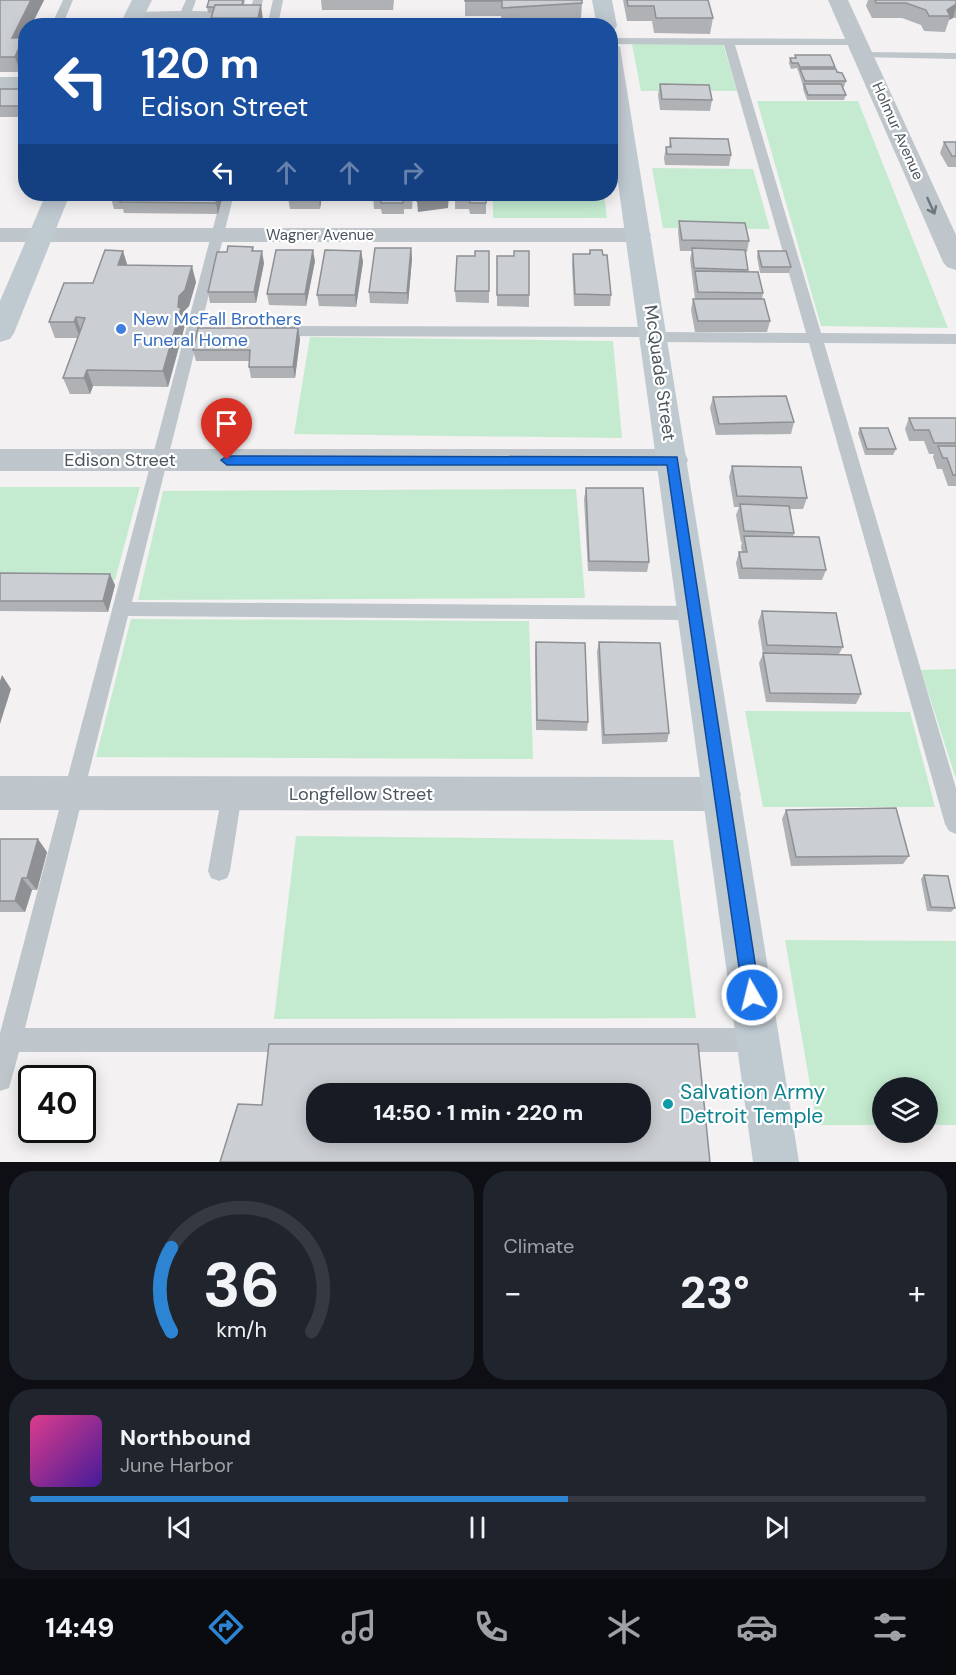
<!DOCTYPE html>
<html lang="en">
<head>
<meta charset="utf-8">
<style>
  :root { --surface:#171b24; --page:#20242c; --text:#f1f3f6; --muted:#9ea1a6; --line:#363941; --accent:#2c84d2 }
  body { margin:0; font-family:"DM Sans",sans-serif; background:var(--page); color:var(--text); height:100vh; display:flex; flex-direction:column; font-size:22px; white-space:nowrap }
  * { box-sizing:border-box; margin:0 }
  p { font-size:20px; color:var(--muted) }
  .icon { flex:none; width:33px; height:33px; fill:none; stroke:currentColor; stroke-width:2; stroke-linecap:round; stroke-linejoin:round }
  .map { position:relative; height:1162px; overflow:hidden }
  .panel { display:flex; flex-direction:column; gap:9px; padding:9px; background:#0d0f14; flex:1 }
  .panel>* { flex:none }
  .top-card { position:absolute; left:18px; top:18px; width:600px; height:183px; border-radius:24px; box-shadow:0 3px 15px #0003; background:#1a4fa0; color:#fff; overflow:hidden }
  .tools { position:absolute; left:872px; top:1077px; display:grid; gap:12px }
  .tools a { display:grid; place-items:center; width:66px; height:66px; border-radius:50%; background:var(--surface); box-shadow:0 3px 15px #0003; font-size:30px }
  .speed { position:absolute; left:18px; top:1065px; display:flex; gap:12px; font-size:30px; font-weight:700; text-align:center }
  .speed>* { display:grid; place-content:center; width:78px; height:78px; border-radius:50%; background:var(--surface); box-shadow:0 3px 15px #0003; line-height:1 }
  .speed .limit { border:3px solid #111; border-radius:9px; background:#fff; color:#111 }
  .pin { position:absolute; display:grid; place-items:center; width:51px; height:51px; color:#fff; margin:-62px -26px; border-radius:50% 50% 50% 0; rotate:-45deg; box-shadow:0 0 6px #0007 }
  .pin .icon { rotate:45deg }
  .me { position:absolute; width:66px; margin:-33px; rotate:352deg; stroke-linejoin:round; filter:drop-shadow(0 0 4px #0008) }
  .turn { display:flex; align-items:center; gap:21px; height:126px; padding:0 24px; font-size:27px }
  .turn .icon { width:78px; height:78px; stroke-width:2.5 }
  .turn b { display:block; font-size:42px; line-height:51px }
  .lanes { display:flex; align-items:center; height:57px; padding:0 24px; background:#0003; justify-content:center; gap:30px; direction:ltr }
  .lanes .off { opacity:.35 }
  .big { font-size:45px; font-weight:800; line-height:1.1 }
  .panel .tile { flex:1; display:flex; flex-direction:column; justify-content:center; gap:9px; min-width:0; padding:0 21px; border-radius:24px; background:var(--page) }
  .panel .dial { align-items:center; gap:0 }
  .dial svg { height:156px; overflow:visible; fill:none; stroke:var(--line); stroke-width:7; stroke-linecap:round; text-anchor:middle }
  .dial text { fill:var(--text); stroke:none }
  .song { display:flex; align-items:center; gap:18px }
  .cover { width:72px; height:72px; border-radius:9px; background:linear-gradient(135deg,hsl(330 70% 55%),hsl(260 70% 35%)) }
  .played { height:6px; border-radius:3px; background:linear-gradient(90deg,var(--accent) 60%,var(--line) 60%) }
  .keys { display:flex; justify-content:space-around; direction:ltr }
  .heat { display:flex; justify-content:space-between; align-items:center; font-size:33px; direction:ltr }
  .panel .tiles { flex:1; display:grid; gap:9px; grid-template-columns:1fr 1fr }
  .tile:last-child { grid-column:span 2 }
  .trip { position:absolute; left:306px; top:1083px; width:345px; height:60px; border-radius:24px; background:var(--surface); box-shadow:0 3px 15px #0003; font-weight:800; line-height:60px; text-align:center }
  .tab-bar { display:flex; height:96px; justify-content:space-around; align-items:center; background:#090b0e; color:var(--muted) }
  .tab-bar .icon { width:42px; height:42px }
  .tab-bar .active { color:var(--accent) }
  .tab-bar b { font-size:27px; color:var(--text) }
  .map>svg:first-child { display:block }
  .green { fill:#c4ebd0 }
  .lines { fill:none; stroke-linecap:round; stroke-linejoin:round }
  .lane { fill:#bec6cc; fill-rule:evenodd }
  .street { fill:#bec6cc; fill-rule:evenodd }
  .secondary { fill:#bfc9d0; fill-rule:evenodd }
  .wall { fill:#afb1b5 }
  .shaded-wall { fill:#8e9094 }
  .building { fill:#cbced3; stroke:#8e9094; stroke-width:1.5; fill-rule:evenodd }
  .oneway { stroke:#6d777e }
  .route { fill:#1a73e8; stroke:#114b97; stroke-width:1.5 }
  .shop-dot { fill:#3f7fe0; stroke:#fff; stroke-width:2 }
  .culture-dot { fill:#0f9aa8; stroke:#fff; stroke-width:2 }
  .labels { text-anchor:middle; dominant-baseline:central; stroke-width:4.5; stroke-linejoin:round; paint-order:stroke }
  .far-street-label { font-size:15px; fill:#4a555c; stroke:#fff }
  .shop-label { font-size:18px; fill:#366cbe; stroke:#fff; text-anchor:start }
  .street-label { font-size:18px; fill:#4a555c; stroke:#fff }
  .near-culture-label { font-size:21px; fill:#0d838f; stroke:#fff; text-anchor:start }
</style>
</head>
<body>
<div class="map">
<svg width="956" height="1162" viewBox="0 0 956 1162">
  <rect width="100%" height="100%" fill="#f3f1f1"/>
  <g class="green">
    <polygon points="632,44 723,44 737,91 641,91"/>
    <polygon points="757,101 858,101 948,328 821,326"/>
    <polygon points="652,168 753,169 770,229 663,228"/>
    <polygon points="493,194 604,194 607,218 493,218"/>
    <polygon points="310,337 613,341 622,438 294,434"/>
    <polygon points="0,487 140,487 115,580 0,580"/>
    <polygon points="576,489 585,598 138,600 163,491"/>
    <polygon points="131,619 529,621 533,759 96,757"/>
    <polygon points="956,669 956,779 921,670"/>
    <polygon points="745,711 910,712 935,807 763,807"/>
    <polygon points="296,836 673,840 696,1018 274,1019"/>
    <polygon points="785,940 956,941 956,1125 927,1125 927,1088 882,1088 882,1125 817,1125"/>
  </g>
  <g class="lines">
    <g class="lane">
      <polygon points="63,0 73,0 62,26 51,26"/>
      <polygon points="186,0 196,0 192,11 250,12 253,0 263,0 259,15 254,18 134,18 129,15 134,12 181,11"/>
      <polygon points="273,0 283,0 279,20 382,23 387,26 267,26"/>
      <polygon points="610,38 858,39 863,42 858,45 735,45 821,333 956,334 956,344 824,343 956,788 956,834 949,831 945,824 809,343 654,342 647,337 274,336 267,331 274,326 654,327 661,332 806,333 724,45 610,44"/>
      <polygon points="864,52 956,53 956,59 860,57 858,55"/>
      <polygon points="222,194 234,194 132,602 695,606 702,608 704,613 702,618 695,620 128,616 25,1028 758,1028 766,1032 770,1040 766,1048 758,1052 19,1052 9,1088 0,1091 0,1033"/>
      <polygon points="232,785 239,787 242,794 230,871 227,878 219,881 211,878 208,871 222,794 225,787"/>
    </g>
    <g class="street">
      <polygon points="828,0 848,0 956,235 956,270 947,267 943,262"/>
      <rect x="0" y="77" width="26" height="12"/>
      <polygon points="0,228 639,228 648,230 651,235 648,240 639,242 0,242"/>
      <polygon points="0,449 673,449 684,452 688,460 684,468 673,471 0,471"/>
      <polygon points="0,776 722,777 735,782 741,794 735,806 722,811 0,810"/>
    </g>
    <g class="secondary">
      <polygon points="132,0 152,0 139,26 119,26"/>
      <polygon points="592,0 612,0 617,26 614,30 610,31 610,26 597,26"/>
      <polygon points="610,41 620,47 799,1162 753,1162 610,125"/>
      <polygon points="46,194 70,194 14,333 10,339 0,342 0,301"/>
    </g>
  </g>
  <g class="wall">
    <polygon points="0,0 44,0 31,26 26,26 26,36 24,39 26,45 26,60 20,72 0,72"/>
    <polygon points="245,0 244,5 263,20 262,26 213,26 211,18 213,13 208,13 207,7"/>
    <polygon points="321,0 394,0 393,10 322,10"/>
    <polygon points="465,0 582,3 581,18 502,23 501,16 465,16"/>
    <polygon points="623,0 708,0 713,18 710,34 654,33 652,21 627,21"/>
    <polygon points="868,0 956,0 956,18 953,18 949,20 945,32 924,31 921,25 902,18 872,18 866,6"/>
    <polygon points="795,55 835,67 835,69 837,72 846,81 844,87 843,87 846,95 844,100 807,100 803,89 803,86 799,73 797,68 791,69 789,63 790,58 795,58"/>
    <polygon points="660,84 712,100 710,111 660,110 658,95"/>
    <rect x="0" y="89" width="26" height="28"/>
    <polygon points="670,138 731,155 729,166 665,165 664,158 666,147 669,147"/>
    <polygon points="944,142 956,142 956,167 948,167 940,153"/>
    <polygon points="322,194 320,209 290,209 288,198"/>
    <polygon points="373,194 413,194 412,209 404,209 404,214 382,214 381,209 374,209"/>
    <polygon points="455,194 486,194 486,214 470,214 469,209 455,209"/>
    <polygon points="111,198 222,199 218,214 124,213 123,209 114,209"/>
    <polygon points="679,221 749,241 747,252 745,252 747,272 763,293 762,299 770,321 767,332 695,332 691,310 693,299 695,299 690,259 692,251 680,251 678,232"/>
    <polygon points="253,247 254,251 264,263 256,303 210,303 208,292 227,252"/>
    <polygon points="411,248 412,259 408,304 370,303 369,292"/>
    <polygon points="590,250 603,255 611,295 610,306 574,306 572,265 573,254 589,254"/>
    <polygon points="361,251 363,262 356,307 319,306 317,295"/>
    <polygon points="489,251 489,303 456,302 455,291 475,256"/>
    <polygon points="758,251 791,267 789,273 760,273 757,257"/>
    <polygon points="497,256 529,295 529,307 497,306"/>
    <polygon points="315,261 306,306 269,305 267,294"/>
    <polygon points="128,265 196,282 189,306 183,312 183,316 185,325 168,387 93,386 90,394 70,394 63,378 78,338 55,338 49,322 93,283"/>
    <polygon points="298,328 300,339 295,378 251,378 249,367 249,361 196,361 193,350"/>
    <polygon points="713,397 794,422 791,434 716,435 710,408"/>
    <polygon points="909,418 956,418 956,486 948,486 942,469 937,469 933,457 934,454 929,454 924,441 909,441 905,429"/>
    <polygon points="860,428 896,449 893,455 865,455 858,433"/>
    <polygon points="732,466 807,498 803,509 790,509 794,533 793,537 826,570 822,580 739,579 736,563 739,552 742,552 741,547 742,542 741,542 736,515 739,507 734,507 729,477"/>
    <polygon points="586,488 649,562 647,572 588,571 584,499"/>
    <polygon points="0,573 115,585 108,612 0,611"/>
    <polygon points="762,611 843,647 839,654 861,694 856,704 766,702 759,663 763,654 758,622"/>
    <polygon points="536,642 588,722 587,731 536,730 535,652"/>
    <polygon points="599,642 669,733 667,742 602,744 597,652"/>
    <polygon points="786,810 909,856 903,864 791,866 782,819"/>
    <polygon points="0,839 47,852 37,890 32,890 25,912 0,912"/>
    <polygon points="924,875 955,908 951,912 927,911 921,879"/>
  </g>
  <g class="shaded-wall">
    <polygon points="31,0 44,0 31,26 26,26 26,36 24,39 26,45 26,60 20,72 15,57 12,38"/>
    <polygon points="956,4 956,8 953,18 949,20 950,16 947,10"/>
    <polygon points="261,5 263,20 262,26 259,26 258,18"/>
    <polygon points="218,194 221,194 222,199 218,214 216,203"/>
    <polygon points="319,194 322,194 320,209 319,198"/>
    <polygon points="449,194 448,208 418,212 417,201"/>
    <polygon points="411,248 412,259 408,304 407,293"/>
    <polygon points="313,250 315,261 306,306 305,294"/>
    <polygon points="123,251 128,267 118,265"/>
    <polygon points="262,251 264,263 256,303 254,292"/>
    <polygon points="361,251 363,262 356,307 355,295"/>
    <polygon points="192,266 196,282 189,306 183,312 183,316 185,325 168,387 163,371 178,307 179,296"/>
    <polygon points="76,317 82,334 80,338 74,322"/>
    <polygon points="298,328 300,339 295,378 293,367"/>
    <polygon points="87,370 93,386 90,394 84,378"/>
    <polygon points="110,574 115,585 108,612 103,601"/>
    <polygon points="2,675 11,689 0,724 0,681"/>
    <polygon points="38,839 47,852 37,890 27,878"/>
    <polygon points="22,878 32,890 25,912 15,901"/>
  </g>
  <g class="building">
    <polygon points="0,0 31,0 12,38 23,38 15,57 0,57"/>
    <polygon points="209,0 243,0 242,5 215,5 215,7 207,7"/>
    <polygon points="465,0 582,0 582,3 502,8 502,1 465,1"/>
    <polygon points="627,0 708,0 713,18 656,18 654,6 628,6"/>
    <polygon points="875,0 956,0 956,4 947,10 950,16 929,16 926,10 906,3 876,3"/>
    <polygon points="215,5 261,5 258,18 211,18"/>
    <rect x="468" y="24" width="35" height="2"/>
    <polygon points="508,24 543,24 544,26 508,26"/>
    <polygon points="275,25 306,25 275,26"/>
    <polygon points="795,55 830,55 835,67 800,67 798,63 792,63 790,58 796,58"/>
    <polygon points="800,69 836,69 837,72 842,73 846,81 805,81"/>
    <polygon points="660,84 709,85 712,100 662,99"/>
    <polygon points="804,84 841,84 846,95 808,95"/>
    <rect x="0" y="89" width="26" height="17"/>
    <polygon points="670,138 728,139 731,155 667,154 666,147 671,147"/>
    <polygon points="944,142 956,142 956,156 952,156"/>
    <polygon points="113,194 218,194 216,203 120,202 122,198 111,198"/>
    <polygon points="289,194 319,194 319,198 288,198"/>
    <polygon points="373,194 412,194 411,198 403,198 403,203 381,203 381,198 373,197"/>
    <polygon points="418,194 448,194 448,197 417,201"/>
    <polygon points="455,194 486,194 486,203 470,203 469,198 455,198"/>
    <polygon points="679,221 745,223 749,241 682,240"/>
    <polygon points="228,246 253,247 252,251 262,251 254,292 208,292 217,252 227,252"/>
    <polygon points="375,248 411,248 407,293 369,292"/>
    <polygon points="692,248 745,250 748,270 694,268"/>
    <polygon points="105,250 123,251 118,265 192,266 185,290 179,296 178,307 181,308 163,371 87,370 84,378 63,378 85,318 76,317 74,322 49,322 64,283 93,283"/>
    <polygon points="276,250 313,250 305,294 267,294"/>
    <polygon points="325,250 361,251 355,295 317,295"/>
    <polygon points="590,250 602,250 603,255 607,255 611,295 575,294 573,254 590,254"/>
    <polygon points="475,251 489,251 489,291 455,291 457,256 475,256"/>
    <polygon points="514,251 529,251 529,295 497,295 497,256 514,256"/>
    <polygon points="758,251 786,251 791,267 762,267"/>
    <polygon points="695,271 758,272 763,293 698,292"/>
    <polygon points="693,299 764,299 770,321 698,321"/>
    <polygon points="198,328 298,328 293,367 249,367 250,350 193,350"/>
    <polygon points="786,396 794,422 719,424 713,397"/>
    <polygon points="909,418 956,418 956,443 934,443 929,430 914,430"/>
    <polygon points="860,428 888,428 896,449 867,449"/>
    <polygon points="938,446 956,446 956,475 953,475 947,458 943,458"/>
    <polygon points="732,466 801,467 807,498 737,496"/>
    <polygon points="586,488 643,488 649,562 589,561"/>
    <polygon points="740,504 789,506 794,533 744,531"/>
    <polygon points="744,536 819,537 826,570 742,568 739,552 747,552"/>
    <polygon points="0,573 110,574 103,601 0,601"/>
    <polygon points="762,611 836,613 843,647 767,645"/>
    <polygon points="536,642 585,643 588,722 537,720"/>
    <polygon points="599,642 660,643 669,733 604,735"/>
    <polygon points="763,653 851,655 861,694 770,693"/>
    <polygon points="896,808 909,856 796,857 786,810"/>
    <polygon points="0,839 38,839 27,878 22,878 15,901 0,901"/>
    <polygon points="924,875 948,876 955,908 931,907"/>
    <path d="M269,1044H698L710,1162H220L238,1104L262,1105ZM316,1094H640V1132H316Z"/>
  </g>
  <defs><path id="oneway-shaft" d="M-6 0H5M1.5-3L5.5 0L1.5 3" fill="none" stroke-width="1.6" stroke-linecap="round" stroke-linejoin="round" transform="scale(1.5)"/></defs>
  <use class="oneway" href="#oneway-shaft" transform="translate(931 206) rotate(66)"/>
  <polygon class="route" points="227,456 677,457 760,995 758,1002 752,1004 745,1002 743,995 667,465 227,465 221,460"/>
  <circle class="shop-dot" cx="121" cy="329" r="6"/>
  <circle class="culture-dot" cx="668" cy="1104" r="6"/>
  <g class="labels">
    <g class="far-street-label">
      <text transform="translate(898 131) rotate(66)">Holmur Avenue</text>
      <text x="320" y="235">Wagner Avenue</text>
    </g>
    <g class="shop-label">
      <text x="133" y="319">New McFall Brothers<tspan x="133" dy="21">Funeral Home</tspan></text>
    </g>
    <g class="street-label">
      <text transform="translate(660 373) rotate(82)">McQuade Street</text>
      <text x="120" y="460">Edison Street</text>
      <text x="361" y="794">Longfellow Street</text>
    </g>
    <g class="near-culture-label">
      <text x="680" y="1092">Salvation Army<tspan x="680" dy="24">Detroit Temple</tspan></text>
    </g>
  </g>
</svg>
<div class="tools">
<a><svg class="icon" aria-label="layers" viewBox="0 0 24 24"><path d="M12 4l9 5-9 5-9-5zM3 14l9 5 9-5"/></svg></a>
</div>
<div class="speed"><div class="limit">40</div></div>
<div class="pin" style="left:227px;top:460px;background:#d93025"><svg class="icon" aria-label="arrive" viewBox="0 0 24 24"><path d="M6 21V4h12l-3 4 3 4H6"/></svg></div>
<svg class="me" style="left:752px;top:995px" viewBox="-20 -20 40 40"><circle r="17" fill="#1a73e8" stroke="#fff" stroke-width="3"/><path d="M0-11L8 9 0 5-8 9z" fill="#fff"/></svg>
<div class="trip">14:50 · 1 min · 220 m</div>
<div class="top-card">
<div class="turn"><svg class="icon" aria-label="left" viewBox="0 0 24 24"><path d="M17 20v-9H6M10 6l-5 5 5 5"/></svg><div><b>120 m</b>Edison Street</div></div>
<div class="lanes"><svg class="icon" aria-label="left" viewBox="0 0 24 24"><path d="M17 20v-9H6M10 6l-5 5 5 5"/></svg><svg class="icon off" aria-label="ahead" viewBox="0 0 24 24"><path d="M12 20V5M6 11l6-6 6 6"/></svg><svg class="icon off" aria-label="ahead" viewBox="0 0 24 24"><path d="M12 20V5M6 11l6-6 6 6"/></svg><svg class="icon off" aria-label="right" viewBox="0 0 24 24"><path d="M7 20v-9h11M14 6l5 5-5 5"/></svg></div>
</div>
</div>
<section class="panel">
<div class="tiles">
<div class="tile dial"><svg viewBox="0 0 100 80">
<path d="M14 69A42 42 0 1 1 86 69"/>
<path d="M14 69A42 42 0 0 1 14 26" stroke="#2c84d2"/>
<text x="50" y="56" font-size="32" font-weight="700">36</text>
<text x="50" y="72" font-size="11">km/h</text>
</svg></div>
<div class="tile"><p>Climate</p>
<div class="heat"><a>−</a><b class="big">23°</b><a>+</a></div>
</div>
<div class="tile">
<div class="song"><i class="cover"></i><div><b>Northbound</b><p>June Harbor</p></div></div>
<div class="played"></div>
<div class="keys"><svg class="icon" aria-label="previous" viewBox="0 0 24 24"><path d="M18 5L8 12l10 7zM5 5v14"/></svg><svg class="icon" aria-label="pause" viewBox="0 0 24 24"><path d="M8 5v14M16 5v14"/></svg><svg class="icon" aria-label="next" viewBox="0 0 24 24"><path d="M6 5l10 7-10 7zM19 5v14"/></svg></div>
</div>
</div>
</section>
<nav class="tab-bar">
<b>14:49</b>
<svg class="icon active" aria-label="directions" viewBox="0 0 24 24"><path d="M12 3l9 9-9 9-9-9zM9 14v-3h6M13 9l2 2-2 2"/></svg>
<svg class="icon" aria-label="music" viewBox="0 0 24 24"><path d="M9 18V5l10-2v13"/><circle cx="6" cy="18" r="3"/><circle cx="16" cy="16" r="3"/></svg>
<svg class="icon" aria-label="phone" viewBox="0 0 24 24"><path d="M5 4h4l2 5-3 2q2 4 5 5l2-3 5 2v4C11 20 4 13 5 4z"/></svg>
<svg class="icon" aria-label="climate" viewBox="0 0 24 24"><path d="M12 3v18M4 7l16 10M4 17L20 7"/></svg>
<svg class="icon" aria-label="car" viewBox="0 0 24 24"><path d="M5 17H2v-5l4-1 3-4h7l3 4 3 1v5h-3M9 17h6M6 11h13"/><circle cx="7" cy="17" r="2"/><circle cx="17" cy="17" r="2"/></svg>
<svg class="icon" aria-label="filters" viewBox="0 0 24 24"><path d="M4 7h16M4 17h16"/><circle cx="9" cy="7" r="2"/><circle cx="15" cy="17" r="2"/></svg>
</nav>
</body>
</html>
